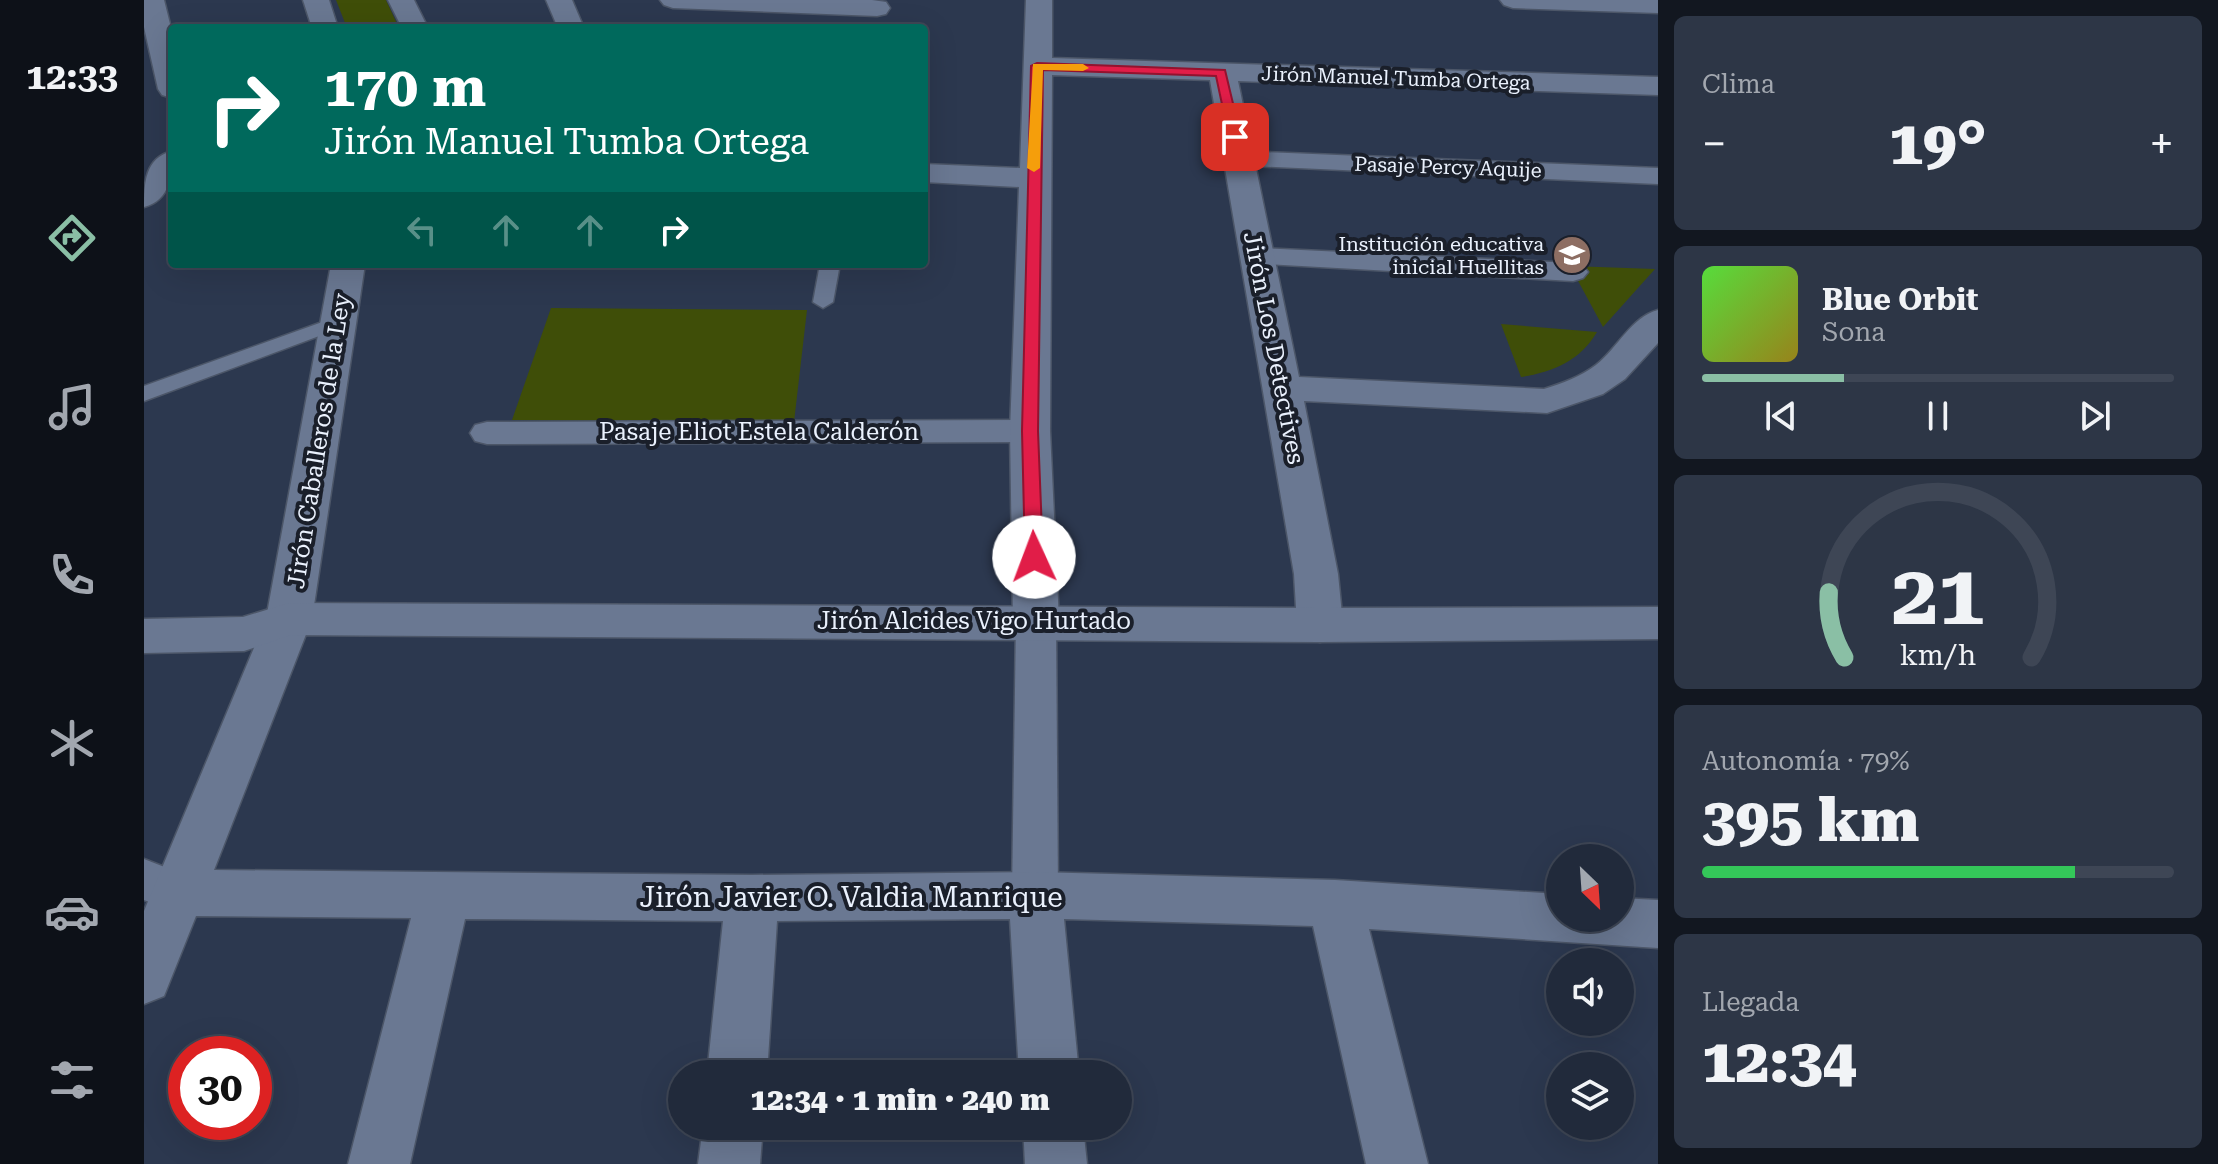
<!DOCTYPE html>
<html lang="es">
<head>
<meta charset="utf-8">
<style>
  :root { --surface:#212a3b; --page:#2d3646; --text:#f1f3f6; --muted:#a2a7af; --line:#3e4655; --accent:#8abfa5 }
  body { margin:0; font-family:"Roboto Serif",serif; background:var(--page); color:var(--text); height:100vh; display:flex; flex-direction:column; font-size:30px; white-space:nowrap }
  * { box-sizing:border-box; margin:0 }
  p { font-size:26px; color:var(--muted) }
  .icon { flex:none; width:44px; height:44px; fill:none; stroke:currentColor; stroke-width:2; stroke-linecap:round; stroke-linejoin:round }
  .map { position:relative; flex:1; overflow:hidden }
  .sheet { display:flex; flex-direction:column; gap:16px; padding:16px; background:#121720; width:560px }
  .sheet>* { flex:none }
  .hud { position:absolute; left:24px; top:24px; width:760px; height:244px; border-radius:8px; box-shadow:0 8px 32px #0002,0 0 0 2px var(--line); background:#00695c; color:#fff; overflow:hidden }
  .needle { width:52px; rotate:155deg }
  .controls { position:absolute; left:1402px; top:844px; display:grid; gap:16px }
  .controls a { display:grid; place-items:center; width:88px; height:88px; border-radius:50%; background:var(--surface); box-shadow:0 8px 32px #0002,0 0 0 2px var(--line); font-size:40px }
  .speed { position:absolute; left:24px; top:1036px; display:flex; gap:16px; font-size:40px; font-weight:700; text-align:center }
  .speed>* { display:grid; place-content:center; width:104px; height:104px; border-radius:50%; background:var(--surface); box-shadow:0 8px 32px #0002,0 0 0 2px var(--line); line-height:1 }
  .speed .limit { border:12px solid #d22; background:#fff; color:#111 }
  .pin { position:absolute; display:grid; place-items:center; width:68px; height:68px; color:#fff; margin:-34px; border-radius:16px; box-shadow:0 4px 12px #0006 }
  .me { position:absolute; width:88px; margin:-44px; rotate:358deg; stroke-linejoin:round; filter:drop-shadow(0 0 6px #0008) }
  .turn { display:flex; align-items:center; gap:28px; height:168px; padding:0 24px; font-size:36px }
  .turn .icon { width:104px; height:104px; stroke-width:2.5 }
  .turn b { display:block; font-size:56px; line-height:68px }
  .lanes { display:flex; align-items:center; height:76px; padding:0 24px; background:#0003; justify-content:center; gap:40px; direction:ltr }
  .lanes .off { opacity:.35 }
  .big { font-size:60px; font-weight:800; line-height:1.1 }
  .sheet .card { flex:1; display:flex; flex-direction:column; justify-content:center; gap:12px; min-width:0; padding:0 28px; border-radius:12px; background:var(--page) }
  .sheet .dial { align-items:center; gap:0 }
  .dial svg { height:208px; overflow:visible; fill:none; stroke:var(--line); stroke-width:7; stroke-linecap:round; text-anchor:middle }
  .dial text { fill:var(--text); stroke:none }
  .song { display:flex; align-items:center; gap:24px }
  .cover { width:96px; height:96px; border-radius:12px; background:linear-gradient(135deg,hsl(110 70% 55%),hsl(50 70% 35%)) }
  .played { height:8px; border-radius:4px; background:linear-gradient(90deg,var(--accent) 30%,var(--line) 30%) }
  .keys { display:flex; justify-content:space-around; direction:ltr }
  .heat { display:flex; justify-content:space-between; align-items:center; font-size:44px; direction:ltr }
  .charge { height:12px; border-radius:6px; background:linear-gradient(90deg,#34c759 79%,var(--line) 0) }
  .trip { position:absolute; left:524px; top:1060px; width:464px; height:80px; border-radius:40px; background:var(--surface); box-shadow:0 8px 32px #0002,0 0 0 2px var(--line); font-weight:800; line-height:80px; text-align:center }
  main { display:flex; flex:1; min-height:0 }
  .tab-bar { display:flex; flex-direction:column; width:144px; justify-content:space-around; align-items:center; background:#0d1118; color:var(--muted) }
  .tab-bar .icon { width:56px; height:56px }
  .tab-bar .active { color:var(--accent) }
  .tab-bar b { font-size:36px; color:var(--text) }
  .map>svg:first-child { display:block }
  .green { fill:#3f4e08 }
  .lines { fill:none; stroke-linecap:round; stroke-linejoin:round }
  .service-casing { stroke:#4c5668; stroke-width:3 }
  .pedestrian-casing { stroke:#4c5668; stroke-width:3 }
  .minor-casing { stroke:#4c5668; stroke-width:3 }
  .tertiary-casing { stroke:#4c5668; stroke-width:3 }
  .service { fill:#6a7892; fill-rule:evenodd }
  .pedestrian { fill:#6a7892; fill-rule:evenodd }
  .minor { fill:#6a7892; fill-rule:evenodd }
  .tertiary { fill:#6a7892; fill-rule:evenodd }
  .route { fill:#e11d48; stroke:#92132f; stroke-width:2 }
  .slow { fill:#f59e0b }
  .labels { text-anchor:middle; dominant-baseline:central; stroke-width:8; stroke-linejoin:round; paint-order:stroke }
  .far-street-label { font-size:20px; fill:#eaf1fd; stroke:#1a1f2a }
  .far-poi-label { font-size:20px; fill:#eaf1fd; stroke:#1a1f2a; text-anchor:end }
  .street-label { font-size:24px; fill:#eaf1fd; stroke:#1a1f2a }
  .near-street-label { font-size:28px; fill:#eaf1fd; stroke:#1a1f2a }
</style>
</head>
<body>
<main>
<nav class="tab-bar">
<b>12:33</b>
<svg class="icon active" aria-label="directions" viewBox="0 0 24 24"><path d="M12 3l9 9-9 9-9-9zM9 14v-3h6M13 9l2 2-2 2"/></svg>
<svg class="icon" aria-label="music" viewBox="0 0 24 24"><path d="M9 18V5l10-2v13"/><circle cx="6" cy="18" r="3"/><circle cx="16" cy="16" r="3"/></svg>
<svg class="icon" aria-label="phone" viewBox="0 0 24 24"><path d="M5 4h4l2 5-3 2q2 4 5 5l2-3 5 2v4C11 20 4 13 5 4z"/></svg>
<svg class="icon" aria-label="climate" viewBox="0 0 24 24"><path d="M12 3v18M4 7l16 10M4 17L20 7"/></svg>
<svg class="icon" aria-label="car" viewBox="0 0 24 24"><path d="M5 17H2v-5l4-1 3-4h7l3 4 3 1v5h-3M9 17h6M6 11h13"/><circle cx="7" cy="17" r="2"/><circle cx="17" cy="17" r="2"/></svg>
<svg class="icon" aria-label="filters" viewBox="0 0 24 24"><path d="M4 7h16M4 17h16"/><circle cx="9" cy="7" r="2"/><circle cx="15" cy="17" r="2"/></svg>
</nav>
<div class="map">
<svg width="1514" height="1164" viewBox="0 0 1514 1164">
  <rect width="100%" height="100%" fill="#2c384f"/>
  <g class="green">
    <polygon points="192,0 242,0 255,28 203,28"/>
    <polygon points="1426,266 1511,269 1459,327"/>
    <polygon points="407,308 663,310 650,422 368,420"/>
    <path d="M1357,324L1453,332C1436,361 1409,372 1377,377Z"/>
  </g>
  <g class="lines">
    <defs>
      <g id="service">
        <polygon points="676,264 696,264 689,302 679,308 669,302"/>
        <polygon points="195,316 202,318 206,322 202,326 0,401 0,386"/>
      </g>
      <g id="pedestrian">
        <polygon points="1094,151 1514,168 1514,184 1085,165 1081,159 1085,153"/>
        <polygon points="1113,248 1429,263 1439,266 1444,272 1439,278 1429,281 1103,263 1098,257 1103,251"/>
        <polygon points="886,420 898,423 903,431 898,439 886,442 343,444 331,441 326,433 331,425 343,422"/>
        <polygon points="892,607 906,611 912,621 914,895 907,909 891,915 875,909 868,895 872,621 878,611"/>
        <polygon points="0,859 51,879 58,893 51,907 35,913 0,900"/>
      </g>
      <g id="minor">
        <polygon points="0,0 20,0 28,32 28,98 18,95 14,89 0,27"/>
        <polygon points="159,0 185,0 194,28 168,28"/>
        <polygon points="244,0 270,0 284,28 258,28"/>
        <polygon points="402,0 428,0 440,28 414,28"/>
        <polygon points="516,0 728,0 742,2 746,8 742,14 733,16 529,8 520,5"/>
        <path d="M882,0H908V58L1514,77V95L1094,81L1155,377L1400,389C1419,383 1436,377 1452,365C1474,348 1487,317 1514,310V343L1481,379L1459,394L1403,413L1160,401L1194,574L1199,625L1192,637L1176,642L1160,637L1153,625L1150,574L1066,80L908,75L906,431L915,621L908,633L892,637L876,633L869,621L866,431L875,187L780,182V164L876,168Z"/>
        <polygon points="1356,0 1514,0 1514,13 1369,8 1360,5"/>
        <path d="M28,151C28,174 27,200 0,207C0,183 1,158 28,151Z"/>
        <polygon points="187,264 221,264 168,619 70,870 608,875 891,872 1191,880 1416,894 1416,918 1476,918 1476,898 1514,900 1514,948 1225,929 1284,1164 1222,1164 1169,926 920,919 935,1074 875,1074 866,919 633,921 623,1074 563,1074 579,921 321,919 266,1164 204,1164 267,918 52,916 20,996 0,1004 0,911 122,619"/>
        <polygon points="559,1126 619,1126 616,1164 554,1164"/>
        <polygon points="879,1126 939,1126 943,1164 881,1164"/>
      </g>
      <polygon id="tertiary" points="145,603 1176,608 1514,607 1514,639 1176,642 147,635 100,651 0,653 0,619 99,617"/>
    </defs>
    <use href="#service" class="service-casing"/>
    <use href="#pedestrian" class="pedestrian-casing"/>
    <use href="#minor" class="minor-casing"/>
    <use href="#tertiary" class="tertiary-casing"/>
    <use href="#service" class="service"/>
    <use href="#pedestrian" class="pedestrian"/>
    <use href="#minor" class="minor"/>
    <use href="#tertiary" class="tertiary"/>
  </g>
  <polygon class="route" points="893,63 1081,70 1097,137 1091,140 1085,137 1072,76 899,70 894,431 899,557 890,564 881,557 878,431 887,66"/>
  <polygon class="slow" points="889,64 939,64 945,68 939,71 899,70 896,168 890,172 883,168"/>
  <defs>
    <symbol id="school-disc" viewBox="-11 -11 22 22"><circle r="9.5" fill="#8d6e63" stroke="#1a1f2a"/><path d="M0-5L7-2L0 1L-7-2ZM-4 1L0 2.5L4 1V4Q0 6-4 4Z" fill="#fff"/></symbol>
  </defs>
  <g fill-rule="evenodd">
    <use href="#school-disc" x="1406" y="233" width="44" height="44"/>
  </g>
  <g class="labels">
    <g class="far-street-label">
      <text transform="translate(1252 78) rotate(2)">Jirón Manuel Tumba Ortega</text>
      <text transform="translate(1304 167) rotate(2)">Pasaje Percy Aquije</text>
    </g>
    <g class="far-poi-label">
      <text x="1400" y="244">Institución educativa<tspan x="1400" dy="23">inicial Huellitas</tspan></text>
    </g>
    <g class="street-label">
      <text transform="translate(1130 348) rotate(79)">Jirón Los Detectives</text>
      <text x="615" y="432">Pasaje Eliot Estela Calderón</text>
      <text transform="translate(175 441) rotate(-81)">Jirón Caballeros de la Ley</text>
      <text x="830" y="621">Jirón Alcides Vigo Hurtado</text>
    </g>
    <g class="near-street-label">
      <text x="707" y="897">Jirón Javier O. Valdia Manrique</text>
    </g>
  </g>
</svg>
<div class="controls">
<a><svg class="needle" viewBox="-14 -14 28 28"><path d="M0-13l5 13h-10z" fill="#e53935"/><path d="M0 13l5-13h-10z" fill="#a2a7af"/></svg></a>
<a><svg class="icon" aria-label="sound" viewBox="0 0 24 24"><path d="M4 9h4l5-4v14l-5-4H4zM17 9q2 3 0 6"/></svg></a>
<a><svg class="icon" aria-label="layers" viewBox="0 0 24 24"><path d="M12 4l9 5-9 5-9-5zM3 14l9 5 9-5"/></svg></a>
</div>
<div class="speed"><div class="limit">30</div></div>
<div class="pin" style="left:1091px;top:137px;background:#d93025"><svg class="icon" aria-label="arrive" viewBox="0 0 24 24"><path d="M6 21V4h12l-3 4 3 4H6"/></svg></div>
<svg class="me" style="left:890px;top:557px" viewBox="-20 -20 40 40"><circle r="19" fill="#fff"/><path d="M0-13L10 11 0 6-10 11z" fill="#e11d48"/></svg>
<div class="trip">12:34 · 1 min · 240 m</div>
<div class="hud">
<div class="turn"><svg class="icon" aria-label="right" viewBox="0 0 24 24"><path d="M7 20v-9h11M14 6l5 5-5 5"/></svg><div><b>170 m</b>Jirón Manuel Tumba Ortega</div></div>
<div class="lanes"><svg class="icon off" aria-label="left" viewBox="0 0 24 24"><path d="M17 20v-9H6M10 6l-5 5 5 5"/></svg><svg class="icon off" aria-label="ahead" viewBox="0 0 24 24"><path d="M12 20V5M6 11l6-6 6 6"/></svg><svg class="icon off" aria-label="ahead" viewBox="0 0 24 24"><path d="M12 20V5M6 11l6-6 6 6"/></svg><svg class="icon" aria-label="right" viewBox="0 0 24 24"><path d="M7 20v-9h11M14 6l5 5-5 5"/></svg></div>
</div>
</div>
<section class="sheet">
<div class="card"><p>Clima</p>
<div class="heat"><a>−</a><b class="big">19°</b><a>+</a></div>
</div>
<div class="card">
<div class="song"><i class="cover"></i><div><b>Blue Orbit</b><p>Sona</p></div></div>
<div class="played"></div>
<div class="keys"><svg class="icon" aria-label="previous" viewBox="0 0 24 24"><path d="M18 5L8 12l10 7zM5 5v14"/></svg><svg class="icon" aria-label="pause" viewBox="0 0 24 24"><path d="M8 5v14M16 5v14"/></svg><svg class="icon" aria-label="next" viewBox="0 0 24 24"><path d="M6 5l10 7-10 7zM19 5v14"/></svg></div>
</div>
<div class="card dial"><svg viewBox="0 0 100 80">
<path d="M14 69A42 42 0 1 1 86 69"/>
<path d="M14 69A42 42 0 0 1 8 44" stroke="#8abfa5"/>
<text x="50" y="56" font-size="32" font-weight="700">21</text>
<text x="50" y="72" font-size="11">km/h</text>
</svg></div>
<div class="card"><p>Autonomía · 79%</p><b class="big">395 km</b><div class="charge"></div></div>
<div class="card"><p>Llegada</p><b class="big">12:34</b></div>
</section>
</main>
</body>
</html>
